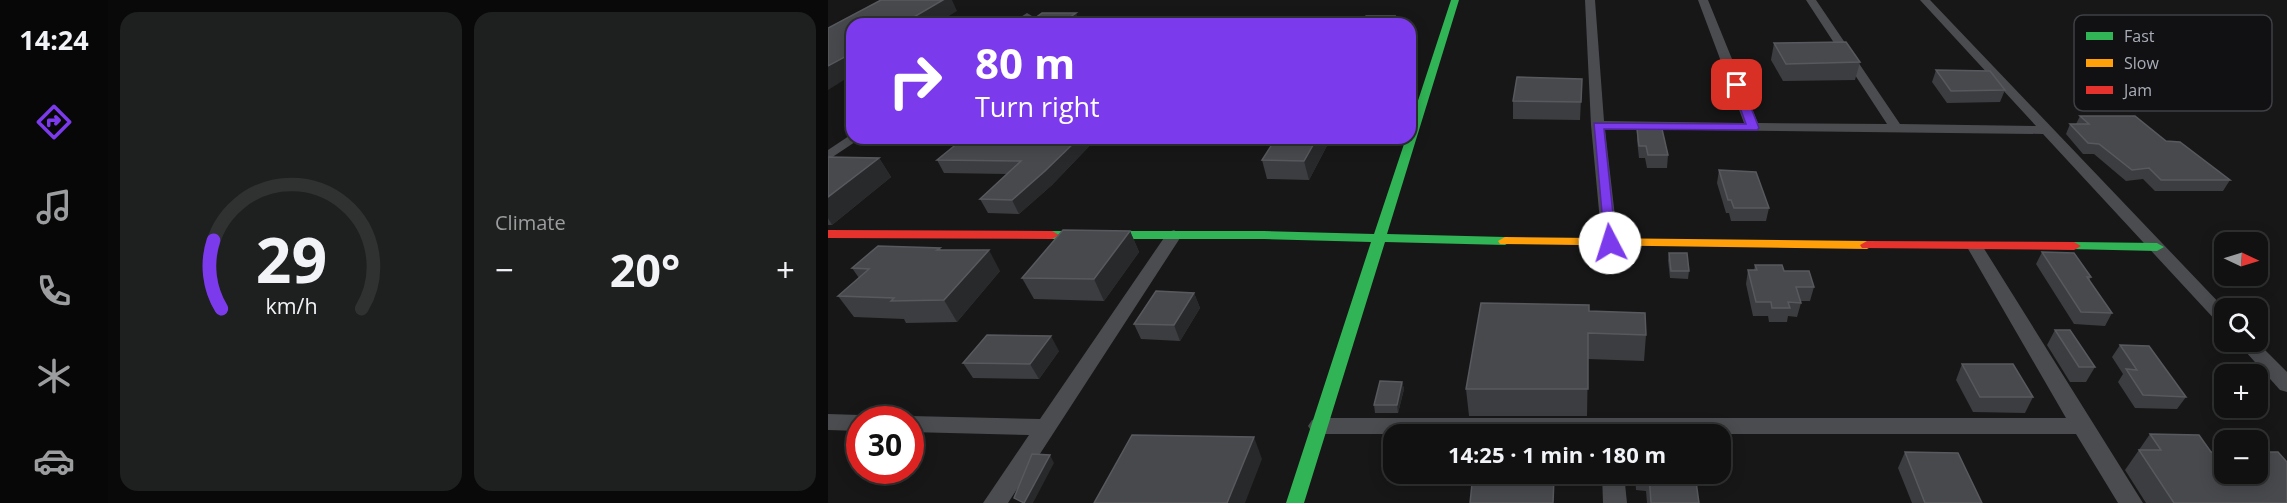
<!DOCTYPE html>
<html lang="en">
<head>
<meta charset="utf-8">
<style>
  :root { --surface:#111; --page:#1e1f1f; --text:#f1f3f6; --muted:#9c9d9f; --line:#303131; --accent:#7c3aed }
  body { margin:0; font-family:"Open Sans",sans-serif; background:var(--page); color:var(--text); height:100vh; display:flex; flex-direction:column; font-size:22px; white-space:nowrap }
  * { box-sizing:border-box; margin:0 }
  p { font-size:20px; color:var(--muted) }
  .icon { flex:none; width:33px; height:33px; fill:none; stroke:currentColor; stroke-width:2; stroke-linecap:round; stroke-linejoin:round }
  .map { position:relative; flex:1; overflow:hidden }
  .panel { display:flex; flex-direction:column; gap:12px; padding:12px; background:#090909; width:720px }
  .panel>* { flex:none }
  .top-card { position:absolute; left:18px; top:18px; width:570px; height:126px; border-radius:18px; box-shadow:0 3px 15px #0003,0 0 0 2px var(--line); background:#7c3aed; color:#fff; overflow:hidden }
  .needle { width:39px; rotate:94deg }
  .tools { position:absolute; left:1386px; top:232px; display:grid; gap:12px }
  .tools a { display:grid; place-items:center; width:54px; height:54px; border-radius:12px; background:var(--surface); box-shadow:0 3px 15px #0003,0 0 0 2px var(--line); font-size:30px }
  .speed { position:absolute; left:18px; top:406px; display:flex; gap:12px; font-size:30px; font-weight:700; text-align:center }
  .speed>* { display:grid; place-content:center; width:78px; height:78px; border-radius:50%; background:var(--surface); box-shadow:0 3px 15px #0003,0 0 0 2px var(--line); line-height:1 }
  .speed .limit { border:9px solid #d22; background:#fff; color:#111 }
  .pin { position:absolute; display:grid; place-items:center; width:51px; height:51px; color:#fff; margin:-26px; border-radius:12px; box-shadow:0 3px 9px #0006 }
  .me { position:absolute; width:66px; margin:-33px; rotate:355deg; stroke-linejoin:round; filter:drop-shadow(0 0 4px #0008) }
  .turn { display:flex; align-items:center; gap:21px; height:126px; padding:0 30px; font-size:27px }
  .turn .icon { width:78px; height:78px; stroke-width:2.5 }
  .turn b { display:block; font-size:42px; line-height:51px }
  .big { font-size:45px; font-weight:700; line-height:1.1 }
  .panel .tile { flex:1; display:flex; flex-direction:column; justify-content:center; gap:9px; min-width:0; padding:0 21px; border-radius:18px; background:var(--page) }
  .panel .dial { align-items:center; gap:0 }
  .dial svg { height:156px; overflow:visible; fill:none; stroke:var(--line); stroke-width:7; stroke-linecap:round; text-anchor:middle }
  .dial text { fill:var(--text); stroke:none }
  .heat { display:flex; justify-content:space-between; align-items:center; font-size:33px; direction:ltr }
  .panel .tiles { flex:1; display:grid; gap:12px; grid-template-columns:repeat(2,1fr) }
  .trip { position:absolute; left:555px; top:424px; width:348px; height:60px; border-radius:18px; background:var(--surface); box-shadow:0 3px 15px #0003,0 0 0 2px var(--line); font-weight:700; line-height:60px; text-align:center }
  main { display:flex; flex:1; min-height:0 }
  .tab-bar { display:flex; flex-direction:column; width:108px; justify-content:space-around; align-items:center; background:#070707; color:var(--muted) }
  .tab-bar .icon { width:42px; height:42px }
  .tab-bar .on { color:var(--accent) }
  .tab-bar b { font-size:27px; color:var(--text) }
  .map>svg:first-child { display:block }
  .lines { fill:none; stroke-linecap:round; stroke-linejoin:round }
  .street { fill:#4b4c50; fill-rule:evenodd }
  .fast { fill:#30b455; fill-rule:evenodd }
  .slow { fill:#ff9f0a; fill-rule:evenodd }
  .jam { fill:#e5322d; fill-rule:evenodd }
  .wall { fill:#3c3d40 }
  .shaded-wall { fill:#28292a }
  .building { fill:#48494d; stroke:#57595e; stroke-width:1.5 }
  .route { fill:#7c3aed; stroke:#51269a; stroke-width:1.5 }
  .key { fill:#111113; stroke:#3e4045; stroke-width:1.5 }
  .key-label { font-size:16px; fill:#a8adb8 }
</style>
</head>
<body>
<main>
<nav class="tab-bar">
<b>14:24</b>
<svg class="icon on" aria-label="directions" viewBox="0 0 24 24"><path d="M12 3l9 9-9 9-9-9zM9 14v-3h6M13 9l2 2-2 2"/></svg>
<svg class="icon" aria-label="music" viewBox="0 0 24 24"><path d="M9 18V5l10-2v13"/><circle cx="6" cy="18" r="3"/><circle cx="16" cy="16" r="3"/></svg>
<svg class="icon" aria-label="phone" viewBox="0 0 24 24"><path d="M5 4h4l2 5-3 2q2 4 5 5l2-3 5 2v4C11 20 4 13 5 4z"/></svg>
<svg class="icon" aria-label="climate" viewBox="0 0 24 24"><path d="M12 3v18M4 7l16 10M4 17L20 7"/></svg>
<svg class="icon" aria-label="car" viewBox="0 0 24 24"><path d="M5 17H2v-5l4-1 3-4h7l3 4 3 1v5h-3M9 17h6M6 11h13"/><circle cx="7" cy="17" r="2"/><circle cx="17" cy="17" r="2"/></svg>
</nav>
<section class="panel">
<div class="tiles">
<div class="tile dial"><svg viewBox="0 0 100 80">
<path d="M14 69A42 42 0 1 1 86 69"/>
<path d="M14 69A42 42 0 0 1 10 34" stroke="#7c3aed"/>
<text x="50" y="56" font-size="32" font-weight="700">29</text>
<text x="50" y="72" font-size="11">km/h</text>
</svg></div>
<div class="tile"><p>Climate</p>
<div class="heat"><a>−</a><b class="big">20°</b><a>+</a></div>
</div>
</div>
</section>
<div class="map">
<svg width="1459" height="503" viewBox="0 0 1459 503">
  <rect width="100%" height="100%" fill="#171717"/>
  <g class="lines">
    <g class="street">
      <polygon points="757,0 767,0 776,121 916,123 870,0 880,0 930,123 1059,124 978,0 988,0 1072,124 1208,126 1092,0 1102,0 1397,309 1396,325 1390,323 1215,134 777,129 790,243 788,246 776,246 774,243 763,125"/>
      <polygon points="199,13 204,16 194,24 182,24"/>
      <polygon points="24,134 24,138 33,138 0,160 0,150"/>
      <polygon points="346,230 354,235 180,503 155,503 201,435 82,432 82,420 74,420 75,418 82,416 212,419 340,232"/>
      <polygon points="1147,242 1155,247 1315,503 1290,503 1248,434 491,434 484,432 480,426 484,420 491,418 1238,418 1139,247"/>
      <polygon points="1409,342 1429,342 1459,372 1459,392 1452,390"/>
      <polygon points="0,414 32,415 41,420 32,420 32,431 0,430"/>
      <polygon points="774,474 796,474 799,503 775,503"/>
    </g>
    <g class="fast">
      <polygon points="623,0 631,0 559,234 677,237 684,241 677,245 557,242 476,503 458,503 543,242 436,239 224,239 217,235 224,231 436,231 546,234 578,138 582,138 582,125"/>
      <polygon points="1246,242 1329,243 1336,247 1329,251 1241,249 1239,246 1241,243"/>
    </g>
    <polygon class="slow" points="677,237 1039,241 1046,245 1039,249 672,244 670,241"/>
    <g class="jam">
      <polygon points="0,230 224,231 231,235 224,239 0,238"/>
      <polygon points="1039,241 1246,242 1253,246 1246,250 1034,248 1032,245"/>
    </g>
  </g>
  <g class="wall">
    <polygon points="946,43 1032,62 1027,80 955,81 943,60"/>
    <polygon points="1108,70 1177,90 1172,102 1119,103 1104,82"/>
    <polygon points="754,79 752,120 685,119 685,101"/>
    <polygon points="1252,116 1338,141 1402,180 1395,191 1327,191 1315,179 1298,181 1266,154 1255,154 1238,134 1242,124 1248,124"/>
    <polygon points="809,129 840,155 839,168 819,168 817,158 811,158 809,140"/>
    <polygon points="136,138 269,138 224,185 191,214 160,213 152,199 179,174 116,173 109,160"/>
    <polygon points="448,138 503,138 481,180 439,179 434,160"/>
    <polygon points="0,157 51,158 63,177 4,225 0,225"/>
    <polygon points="891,170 941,208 938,221 903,221 901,213 898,213 889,183"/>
    <polygon points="302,231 311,252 276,301 206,299 194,278"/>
    <polygon points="112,248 113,250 172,271 129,322 78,323 76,319 26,317 10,296 31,278 24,268"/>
    <polygon points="1214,252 1263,277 1261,281 1284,313 1277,326 1246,324 1208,264"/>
    <polygon points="841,253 861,271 860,279 842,278 840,260"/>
    <polygon points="927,265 956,271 986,287 982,301 972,301 973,303 969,317 960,316 959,322 941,322 940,316 925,316 918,284 920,270 926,270"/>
    <polygon points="366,293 372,308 352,341 313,339 306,324"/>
    <polygon points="761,311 818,335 816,361 760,359 759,416 641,416 638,389"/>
    <polygon points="1227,330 1267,367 1258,382 1242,382 1219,345"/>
    <polygon points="1292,345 1358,397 1349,409 1307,408 1290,382 1295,374 1284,357"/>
    <polygon points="231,351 211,379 145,378 135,363"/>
    <polygon points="1134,364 1205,397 1197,413 1145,412 1128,380"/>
    <polygon points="574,382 576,389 570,413 547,413 546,405"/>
    <polygon points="1322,434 1383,452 1459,503 1318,503 1297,470"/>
    <polygon points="1077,452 1154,503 1084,503 1070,468"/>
    <polygon points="807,474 867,474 871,503 819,503 818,491 808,490"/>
  </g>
  <g class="shaded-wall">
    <polygon points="115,0 124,0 129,11 108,24 74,24"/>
    <polygon points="248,13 252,22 249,24 232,24"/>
    <polygon points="567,16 568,24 563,24"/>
    <polygon points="24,53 24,75 0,90 0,66"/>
    <polygon points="251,138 269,138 224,185 191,214 184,200"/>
    <polygon points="489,138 503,138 481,180 476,161"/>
    <polygon points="51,158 63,177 4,225 0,218 0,197"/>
    <polygon points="302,231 311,252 276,301 266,279"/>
    <polygon points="161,250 172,271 129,322 116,300"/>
    <polygon points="366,293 372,308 352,341 346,325"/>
    <polygon points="223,336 231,351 211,379 202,364"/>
    <polygon points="574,382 576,389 570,413 569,405"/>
    <polygon points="426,437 434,459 417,503 399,503"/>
    <polygon points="222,455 226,463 205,503 196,503"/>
  </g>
  <g class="building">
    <polygon points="53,0 115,0 74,24 24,24 24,53 0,66 0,28"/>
    <polygon points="214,13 248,13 232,24 199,24"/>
    <polygon points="538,16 567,16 563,24 533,24"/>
    <polygon points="1018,42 1032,62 958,64 946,43"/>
    <polygon points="1108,70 1162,71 1177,90 1123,91"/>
    <polygon points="689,77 754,79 753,102 685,101"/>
    <polygon points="1252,116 1307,116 1338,141 1352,142 1402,180 1333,180 1321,168 1304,170 1271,144 1260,143 1242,124 1261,124"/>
    <polygon points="809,129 834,129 840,155 820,155 818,146 811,146"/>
    <polygon points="136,138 251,138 217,171 184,200 152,199 193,161 109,160"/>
    <polygon points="448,138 489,138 476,161 434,160"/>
    <polygon points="0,157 51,158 0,197"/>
    <polygon points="891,170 928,172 941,208 906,208 903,200 900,200"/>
    <polygon points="235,230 302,231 266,279 194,278"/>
    <polygon points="50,246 112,248 109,250 161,250 116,300 63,301 66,298 10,296 41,269 24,268"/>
    <polygon points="1214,252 1246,253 1263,277 1259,277 1284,313 1253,312"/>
    <polygon points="841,253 859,253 861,271 843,271"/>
    <polygon points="927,265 954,265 956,271 981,271 986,287 968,287 973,303 960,302 962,308 944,308 943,302 928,302 920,270 929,270"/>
    <polygon points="328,291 366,293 346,325 306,324"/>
    <polygon points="653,303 761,305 761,311 817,313 818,335 760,333 760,389 638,389"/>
    <polygon points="1227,330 1242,330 1267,367 1251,367"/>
    <polygon points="159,335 223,336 202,364 135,363"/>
    <polygon points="1292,345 1321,346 1358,397 1315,395 1298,369 1309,370"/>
    <polygon points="1134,364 1185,364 1205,397 1152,397"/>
    <polygon points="552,381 574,382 569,405 546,405"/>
    <polygon points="817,431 861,432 862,435 818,435"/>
    <polygon points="1322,434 1371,435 1383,452 1396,452 1396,474 1430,474 1430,452 1450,452 1459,462 1459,503 1346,503 1311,450 1333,450"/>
    <polygon points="304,435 426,437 399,503 266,503"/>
    <polygon points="1077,452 1130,453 1154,503 1097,503"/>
    <polygon points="204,454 222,455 196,503 186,498"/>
    <polygon points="645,474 680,474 679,478 726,478 725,503 642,503"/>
    <polygon points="821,474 867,474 871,503 823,503"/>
  </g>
  <polygon class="route" points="905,83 914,85 931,128 929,130 776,129 788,243 786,246 777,246 766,123 918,124 904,85"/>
  <rect x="1246" y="15" width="198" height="96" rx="9" class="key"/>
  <rect x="1258" y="32" width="27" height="8" fill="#30b455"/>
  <rect x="1258" y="59" width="27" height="8" fill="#ff9f0a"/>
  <rect x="1258" y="86" width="27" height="8" fill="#e5322d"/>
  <g class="key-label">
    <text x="1296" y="42">Fast</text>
    <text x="1296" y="69">Slow</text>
    <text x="1296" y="96">Jam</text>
  </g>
</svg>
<div class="tools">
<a><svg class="needle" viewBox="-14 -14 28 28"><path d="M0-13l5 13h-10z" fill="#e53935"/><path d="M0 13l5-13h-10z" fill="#9c9d9f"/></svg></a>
<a><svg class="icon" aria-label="search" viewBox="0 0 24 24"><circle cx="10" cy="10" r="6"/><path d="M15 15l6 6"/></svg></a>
<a>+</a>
<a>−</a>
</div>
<div class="speed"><div class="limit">30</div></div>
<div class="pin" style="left:909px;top:85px;background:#d93025"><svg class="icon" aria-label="arrive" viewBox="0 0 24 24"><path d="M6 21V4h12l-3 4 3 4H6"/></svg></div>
<svg class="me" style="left:782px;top:243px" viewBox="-20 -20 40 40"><circle r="19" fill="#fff"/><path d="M0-13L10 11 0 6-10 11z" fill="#7c3aed"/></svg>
<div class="trip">14:25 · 1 min · 180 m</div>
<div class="top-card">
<div class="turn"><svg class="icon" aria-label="right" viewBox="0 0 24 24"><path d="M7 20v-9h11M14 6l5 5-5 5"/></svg><div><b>80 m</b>Turn right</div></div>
</div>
</div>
</main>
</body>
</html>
